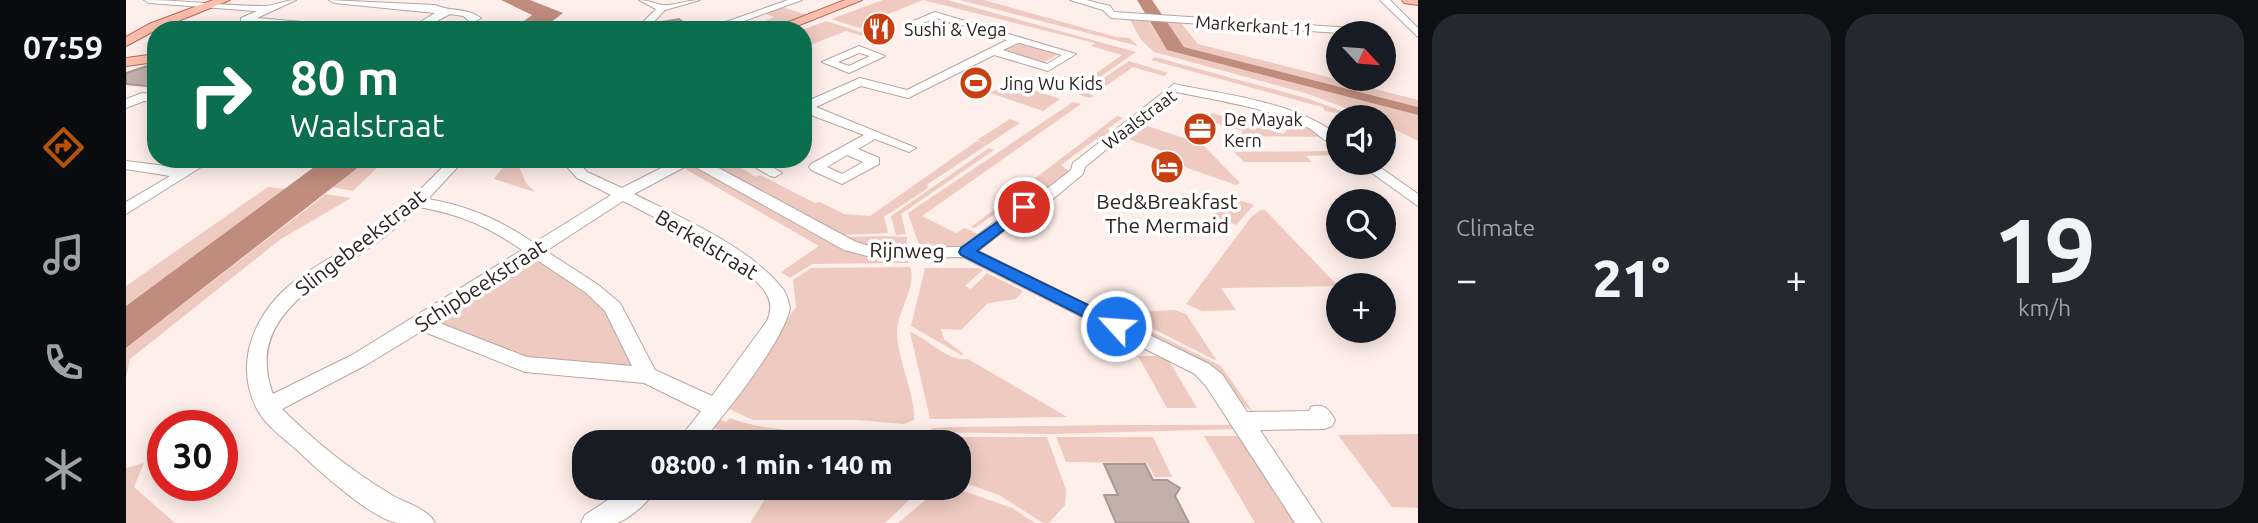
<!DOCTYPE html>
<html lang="en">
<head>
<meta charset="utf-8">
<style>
  :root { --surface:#171b24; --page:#242831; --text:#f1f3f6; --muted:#9ea1a6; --accent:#b45309 }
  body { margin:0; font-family:Ubuntu,sans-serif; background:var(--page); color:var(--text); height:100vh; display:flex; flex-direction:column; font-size:26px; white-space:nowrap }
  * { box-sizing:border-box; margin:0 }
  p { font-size:23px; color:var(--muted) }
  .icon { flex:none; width:38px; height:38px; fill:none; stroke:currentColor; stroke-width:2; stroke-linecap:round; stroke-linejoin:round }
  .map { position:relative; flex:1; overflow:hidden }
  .drawer { display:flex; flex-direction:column; gap:14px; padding:14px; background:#0d0f14; width:840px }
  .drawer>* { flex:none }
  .hud { position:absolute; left:21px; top:21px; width:665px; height:147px; border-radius:28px; box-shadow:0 4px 18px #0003; background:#0b6e4f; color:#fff; overflow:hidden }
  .needle { width:46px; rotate:116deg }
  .controls { position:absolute; left:1200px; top:21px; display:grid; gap:14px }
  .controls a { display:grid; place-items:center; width:70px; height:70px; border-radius:50%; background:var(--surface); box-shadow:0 4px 18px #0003; font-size:35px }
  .speed { position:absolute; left:21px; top:410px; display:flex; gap:14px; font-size:35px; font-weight:700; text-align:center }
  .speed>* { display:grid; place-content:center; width:91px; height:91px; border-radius:50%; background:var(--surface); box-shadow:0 4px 18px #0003; line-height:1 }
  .speed .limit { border:10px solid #d22; background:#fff; color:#111 }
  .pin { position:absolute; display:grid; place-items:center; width:60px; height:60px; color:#fff; margin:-30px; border:4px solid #fff; border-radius:50%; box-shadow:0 2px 7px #0007 }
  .me { position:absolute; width:77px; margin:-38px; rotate:296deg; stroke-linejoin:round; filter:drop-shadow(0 0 5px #0008) }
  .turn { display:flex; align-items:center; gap:24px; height:147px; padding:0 28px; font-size:32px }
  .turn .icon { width:91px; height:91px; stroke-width:2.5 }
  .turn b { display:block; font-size:49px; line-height:60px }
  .big { font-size:52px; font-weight:800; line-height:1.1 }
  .drawer .widget { flex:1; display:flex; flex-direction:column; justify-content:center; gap:10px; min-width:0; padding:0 24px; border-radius:28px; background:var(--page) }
  .drawer .dial { align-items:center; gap:0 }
  .dial b { font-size:91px; line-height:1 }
  .heat { display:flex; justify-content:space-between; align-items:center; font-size:38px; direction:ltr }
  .drawer .tiles { flex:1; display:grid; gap:14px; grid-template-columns:repeat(2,1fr) }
  .trip { position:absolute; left:446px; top:430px; width:399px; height:70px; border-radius:28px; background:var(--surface); box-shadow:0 4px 18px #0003; font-weight:800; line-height:70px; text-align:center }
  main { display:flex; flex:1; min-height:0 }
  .menu { display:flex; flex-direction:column; width:126px; justify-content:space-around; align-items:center; background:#090b0e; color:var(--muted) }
  .menu .icon { width:49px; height:49px }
  .menu .on { color:var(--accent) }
  .menu b { font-size:32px; color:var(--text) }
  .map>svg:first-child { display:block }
  .green { fill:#eecac0 }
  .water { fill:#c08c7e }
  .building { fill:#c2b0ab; stroke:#aa9893; stroke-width:2 }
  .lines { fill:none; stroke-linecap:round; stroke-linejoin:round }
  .minor-casing { stroke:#b8a6a0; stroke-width:2 }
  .major-casing { stroke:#b26c59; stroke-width:2 }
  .minor { fill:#fff; fill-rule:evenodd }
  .major { fill:#fdbead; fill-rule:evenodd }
  .route { fill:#1a73e8; stroke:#114b97; stroke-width:2 }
  .labels { text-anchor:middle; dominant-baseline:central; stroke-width:7; stroke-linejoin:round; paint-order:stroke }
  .far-street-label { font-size:18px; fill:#2b2422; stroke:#fff }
  .far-poi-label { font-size:18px; fill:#2b2422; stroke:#fff; text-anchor:start }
  .poi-label { font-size:21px; fill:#2b2422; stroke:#fff }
  .street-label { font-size:21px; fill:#2b2422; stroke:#fff }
</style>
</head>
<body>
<main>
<nav class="menu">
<b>07:59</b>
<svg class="icon on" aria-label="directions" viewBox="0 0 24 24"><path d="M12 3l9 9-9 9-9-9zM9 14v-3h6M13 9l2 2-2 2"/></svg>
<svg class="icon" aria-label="music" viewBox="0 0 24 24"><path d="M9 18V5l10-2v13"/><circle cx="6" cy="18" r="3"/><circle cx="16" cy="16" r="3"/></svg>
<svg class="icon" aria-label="phone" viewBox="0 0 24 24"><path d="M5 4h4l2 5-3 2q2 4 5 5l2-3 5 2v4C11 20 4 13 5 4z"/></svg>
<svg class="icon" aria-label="climate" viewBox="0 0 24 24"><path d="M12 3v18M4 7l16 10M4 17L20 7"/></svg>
</nav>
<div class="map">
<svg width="1292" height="523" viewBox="0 0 1292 523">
  <rect width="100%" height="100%" fill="#ffefeb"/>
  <g class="green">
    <polygon points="757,0 821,0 1010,52 951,93 945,91 996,55 965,46 969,43 797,0 740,23 754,31 749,33 705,19"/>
    <polygon points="834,0 858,0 990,37 1004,38 1012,46"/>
    <polygon points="656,7 681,15 643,30 589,30 618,19 633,24 648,17 637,13"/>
    <polygon points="1004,20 1022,20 1041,50 1292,115 1292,141 1258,124 1258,117 1244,117 1179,93 1028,52 1015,40"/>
    <polygon points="700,21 744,35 740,37 720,31 677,48 676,30"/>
    <polygon points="1040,21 1055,23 1072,44 1292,100 1292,107 1058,47"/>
    <polygon points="891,42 933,54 918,62 876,50"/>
    <polygon points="1029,57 1183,99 1232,117 1199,111 1197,107 1185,104 1025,60"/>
    <polygon points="1003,61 1042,73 1038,76 1007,67 971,92 968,92 965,94 968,96 963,98 953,95"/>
    <polygon points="884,82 934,99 917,111 864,93"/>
    <polygon points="947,102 955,104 796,216 830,233 839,228 856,236 838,247 794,248 782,213"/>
    <polygon points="1086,113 1157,134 1171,120 1201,137 1113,136 1117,131 1079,120"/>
    <polygon points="991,116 997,118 981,129 988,133 978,141 970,139 935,165 944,172 912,198 895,195 849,228 845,227"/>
    <polygon points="884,119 894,123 802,184 801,189 758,217 762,233 717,235 576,160 600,159 630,177 634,175 689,203 694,202 718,214 744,216 851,141 860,144 851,140"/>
    <polygon points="1015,124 1076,144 1114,183 1110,185 1033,158 1039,152 997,137"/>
    <polygon points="863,148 868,150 775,214 780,234 770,235 765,216"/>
    <polygon points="1207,151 1213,155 1180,156 1186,162 1118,162 1108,152"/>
    <polygon points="243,159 260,159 227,191 206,187"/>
    <polygon points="383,159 390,159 400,183 409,192 368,179"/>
    <polygon points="567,164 726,252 745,256 781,255 782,263 686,264 664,278 655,272 693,246 556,167"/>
    <polygon points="142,187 161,189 0,306 0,286"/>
    <polygon points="200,194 225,198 155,239 4,359 0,378 0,348"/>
    <polygon points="1104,197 1128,205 1110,225 1086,216"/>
    <polygon points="1135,210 1139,210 1212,286 1095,288 1110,310 1076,311 1060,304 1126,216"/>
    <polygon points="764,236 781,237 781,250 747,248 715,237"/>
    <polygon points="409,257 481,306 511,370 402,359 308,326 308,318"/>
    <path d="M784,267C791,286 772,310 771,330C770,357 790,395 788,420L778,424L731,420H627L599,407L670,307L667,280L685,268Z"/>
    <polygon points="799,268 853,268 857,270 839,286 845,289 861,273 897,291 890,299 862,303 835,330 815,329 818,339 838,354 835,355 785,326"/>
    <polygon points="1049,310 1060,314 1091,361 1004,317 1010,312"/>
    <polygon points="1004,321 1095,366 1127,412 1000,325"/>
    <path d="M784,332C803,339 821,362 842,359L941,417L804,419Z"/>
    <polygon points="1012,356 1040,356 1071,408 1041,408"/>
    <path d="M591,418L600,422L604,418C657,438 738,431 795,431L798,443H627L597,430L584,428Z"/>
    <polygon points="1004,425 1108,425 1112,429 925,434 800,432 807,428 823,427"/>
    <polygon points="1292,434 1292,508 1266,507 1212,435"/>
    <polygon points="1078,436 1118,436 1175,523 1129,523"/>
    <polygon points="805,437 921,437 940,490 939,505 923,523 917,523 873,495 833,481 833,443 807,443"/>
    <polygon points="930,437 1027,437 1046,477 1029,477 1021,463 940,462"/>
    <polygon points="18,463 8,487 49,523 0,523 0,468"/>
    <polygon points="646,488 796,488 759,523 624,523"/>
    <polygon points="829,488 886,508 909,523 772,523 803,497"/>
  </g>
  <g class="water">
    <polygon points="375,0 404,0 437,13 415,30 386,30 406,15"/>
    <polygon points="1011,0 1026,0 1058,47 1292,107 1292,115 1041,50"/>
    <polygon points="199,159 243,159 0,348 0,306"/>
  </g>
  <g class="building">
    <polygon points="553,19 566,30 526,30 530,23"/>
    <polygon points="24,65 30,66 30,87 0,84 0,73"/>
    <polygon points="978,464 1019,464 1027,480 1041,480 1054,488 1049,496 1063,523 990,523 978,495 992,495"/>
  </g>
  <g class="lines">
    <defs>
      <g id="minor">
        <path d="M18,0C59,0 98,6 138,6C149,6 158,0 170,0L131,18L234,27L239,30H196L118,23L115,22V18L131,11L23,3Z"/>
        <path d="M203,0L309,5C324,12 340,7 355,18L346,23L337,16L324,14L294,30H281L309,13L208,3Z"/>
        <path d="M513,0C523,0 529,4 537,5C547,6 562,0 574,0L539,10L520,30H509L530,9Z"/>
        <polygon points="662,0 676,0 593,30 577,30"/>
        <polygon points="944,0 960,0 984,6 988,12 1256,30 1261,33 1258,36 1258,33 1214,33 985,18 977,10"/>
        <polygon points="1254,0 1264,0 1292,28 1292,37"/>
        <path d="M809,12L950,54L922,71L868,55L782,98L735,86L690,107L790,148L783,152L749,139L732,149L753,158V164L716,184L685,170L683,167L685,164L738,135L677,112V103L734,78L781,90L881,40L836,25L809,37L778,25ZM810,18L826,23L808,30L792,25ZM892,43H894L936,55L921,64L877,50ZM721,155L737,162L716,174L701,167Z"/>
        <path d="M733,46L759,56L723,73L696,62ZM733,53L744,56L723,66L712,62Z"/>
        <path d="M1048,84C1100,95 1171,102 1213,136V147C1198,143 1187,128 1172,122C1133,107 1091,100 1050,92L959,167L957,174L916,208L903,211L852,251L1083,364L1096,374L1121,412L1183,411L1185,407C1198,403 1203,409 1209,420L1206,426L1198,429L1134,430L1196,523H1169L1080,386L1069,374L837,257L749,258L718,250L564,164L508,194C554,217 624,247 656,288C661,293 662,301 664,308C658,341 598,415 575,443H550L575,411L518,383L399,372L296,331L240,365L156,409C188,441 226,471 264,494C278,503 302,508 309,523C297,523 284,523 272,523C247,520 192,470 173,452C159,439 141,427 132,411C106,363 129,311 170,280C191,264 215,253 237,237C268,214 298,188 324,159H339L302,199C343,206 374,220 408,243L485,195L451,178L434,159H449L461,172L496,188L553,159H576L730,242L750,248L836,247L892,204L905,201L945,170L947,163ZM497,201C530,218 625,264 641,295C646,304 645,312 641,321L586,396L529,370L494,303L471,284L420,251ZM293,207C336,215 361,226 396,250L226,355L147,394C119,320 190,285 239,251C258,238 276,223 293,207ZM408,258L459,292L479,311L506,366L401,357L311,322Z"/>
        <polygon points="16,93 30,94 30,102 18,101 0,108 0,99"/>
        <polygon points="71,159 88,159 0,214 0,202 44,176 0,169 0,161 56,168"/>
        <polygon points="615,159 633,159 656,173 649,177 644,176"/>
        <polygon points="1232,163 1248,163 1292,194 1292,206"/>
        <path d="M500,488H530C524,501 505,518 491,523C481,523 466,523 455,523L459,515Z"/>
      </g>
      <g id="major">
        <polygon points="87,0 104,0 30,30 0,46 0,37 23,24"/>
        <polygon points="719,0 736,0 661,30 642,30"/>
        <polygon points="1276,0 1292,0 1292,5 1278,3"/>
        <polygon points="30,54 30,62 0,66 0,58"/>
      </g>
    </defs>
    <use href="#minor" class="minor-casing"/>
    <use href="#major" class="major-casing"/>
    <use href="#minor" class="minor"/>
    <use href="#major" class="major"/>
  </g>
  <polygon class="route" points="898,203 903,204 905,207 903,210 851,251 997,322 999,326 997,330 984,330 835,255 833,252 835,248"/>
  <defs>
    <symbol id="restaurant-disc" viewBox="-11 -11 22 22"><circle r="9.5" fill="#c83f12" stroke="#fff"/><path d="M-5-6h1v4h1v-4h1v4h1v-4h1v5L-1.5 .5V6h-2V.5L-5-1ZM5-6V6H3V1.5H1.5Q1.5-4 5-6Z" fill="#fff"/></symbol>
    <symbol id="stadium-disc" viewBox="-11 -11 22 22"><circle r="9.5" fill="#c83f12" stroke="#fff"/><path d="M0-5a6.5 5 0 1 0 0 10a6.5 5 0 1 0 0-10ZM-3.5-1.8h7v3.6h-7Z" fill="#fff"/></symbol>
    <symbol id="office-disc" viewBox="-11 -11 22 22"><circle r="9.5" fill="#c83f12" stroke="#fff"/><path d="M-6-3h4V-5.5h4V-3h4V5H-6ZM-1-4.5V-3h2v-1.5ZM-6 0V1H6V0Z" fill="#fff"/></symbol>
    <symbol id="hotel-disc" viewBox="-11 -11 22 22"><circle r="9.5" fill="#c83f12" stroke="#fff"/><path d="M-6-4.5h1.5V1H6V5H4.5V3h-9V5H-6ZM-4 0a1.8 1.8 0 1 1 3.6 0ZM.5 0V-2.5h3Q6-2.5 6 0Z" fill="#fff"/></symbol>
  </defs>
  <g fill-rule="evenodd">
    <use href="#restaurant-disc" x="734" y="10" width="38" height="38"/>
    <use href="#stadium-disc" x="831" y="64" width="38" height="38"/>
    <use href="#office-disc" x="1055" y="110" width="38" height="38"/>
    <use href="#hotel-disc" x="1022" y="148" width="38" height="38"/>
  </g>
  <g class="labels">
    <g class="far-street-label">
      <text transform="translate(1128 25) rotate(4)">Markerkant 11</text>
      <text transform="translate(1013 119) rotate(-37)">Waalstraat</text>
    </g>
    <g class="far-poi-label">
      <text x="778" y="29">Sushi &amp; Vega</text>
      <text x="874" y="83">Jing Wu Kids</text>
      <text x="1098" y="119">De Mayak<tspan x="1098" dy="21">Kern</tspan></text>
    </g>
    <g class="poi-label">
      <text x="1041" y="201">Bed&amp;Breakfast<tspan x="1041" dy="24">The Mermaid</tspan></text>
    </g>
    <g class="street-label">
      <text transform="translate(234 242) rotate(-38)">Slingebeekstraat</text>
      <text transform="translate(581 244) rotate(31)">Berkelstraat</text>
      <text transform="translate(781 250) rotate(1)">Rijnweg</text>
      <text transform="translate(354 285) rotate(-33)">Schipbeekstraat</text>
    </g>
  </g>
</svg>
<div class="controls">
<a><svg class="needle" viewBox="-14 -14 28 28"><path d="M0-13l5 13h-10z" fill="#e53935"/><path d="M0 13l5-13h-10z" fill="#9ea1a6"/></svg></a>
<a><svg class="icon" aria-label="sound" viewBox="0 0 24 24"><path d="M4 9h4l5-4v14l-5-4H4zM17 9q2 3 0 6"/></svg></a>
<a><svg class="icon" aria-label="search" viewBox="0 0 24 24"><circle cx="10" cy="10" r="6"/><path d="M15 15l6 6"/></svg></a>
<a>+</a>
</div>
<div class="speed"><div class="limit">30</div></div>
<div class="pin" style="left:898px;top:207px;background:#d93025"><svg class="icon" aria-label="arrive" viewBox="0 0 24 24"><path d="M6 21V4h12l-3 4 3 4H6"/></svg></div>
<svg class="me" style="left:990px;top:326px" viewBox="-20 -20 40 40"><circle r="17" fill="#1a73e8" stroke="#fff" stroke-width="3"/><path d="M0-11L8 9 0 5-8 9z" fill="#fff"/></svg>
<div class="trip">08:00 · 1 min · 140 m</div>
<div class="hud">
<div class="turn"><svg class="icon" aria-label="right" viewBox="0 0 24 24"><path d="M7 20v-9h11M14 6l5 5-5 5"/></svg><div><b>80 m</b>Waalstraat</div></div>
</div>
</div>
<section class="drawer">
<div class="tiles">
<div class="widget"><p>Climate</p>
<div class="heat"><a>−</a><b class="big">21°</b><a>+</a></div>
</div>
<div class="widget dial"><b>19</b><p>km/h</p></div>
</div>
</section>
</main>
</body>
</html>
